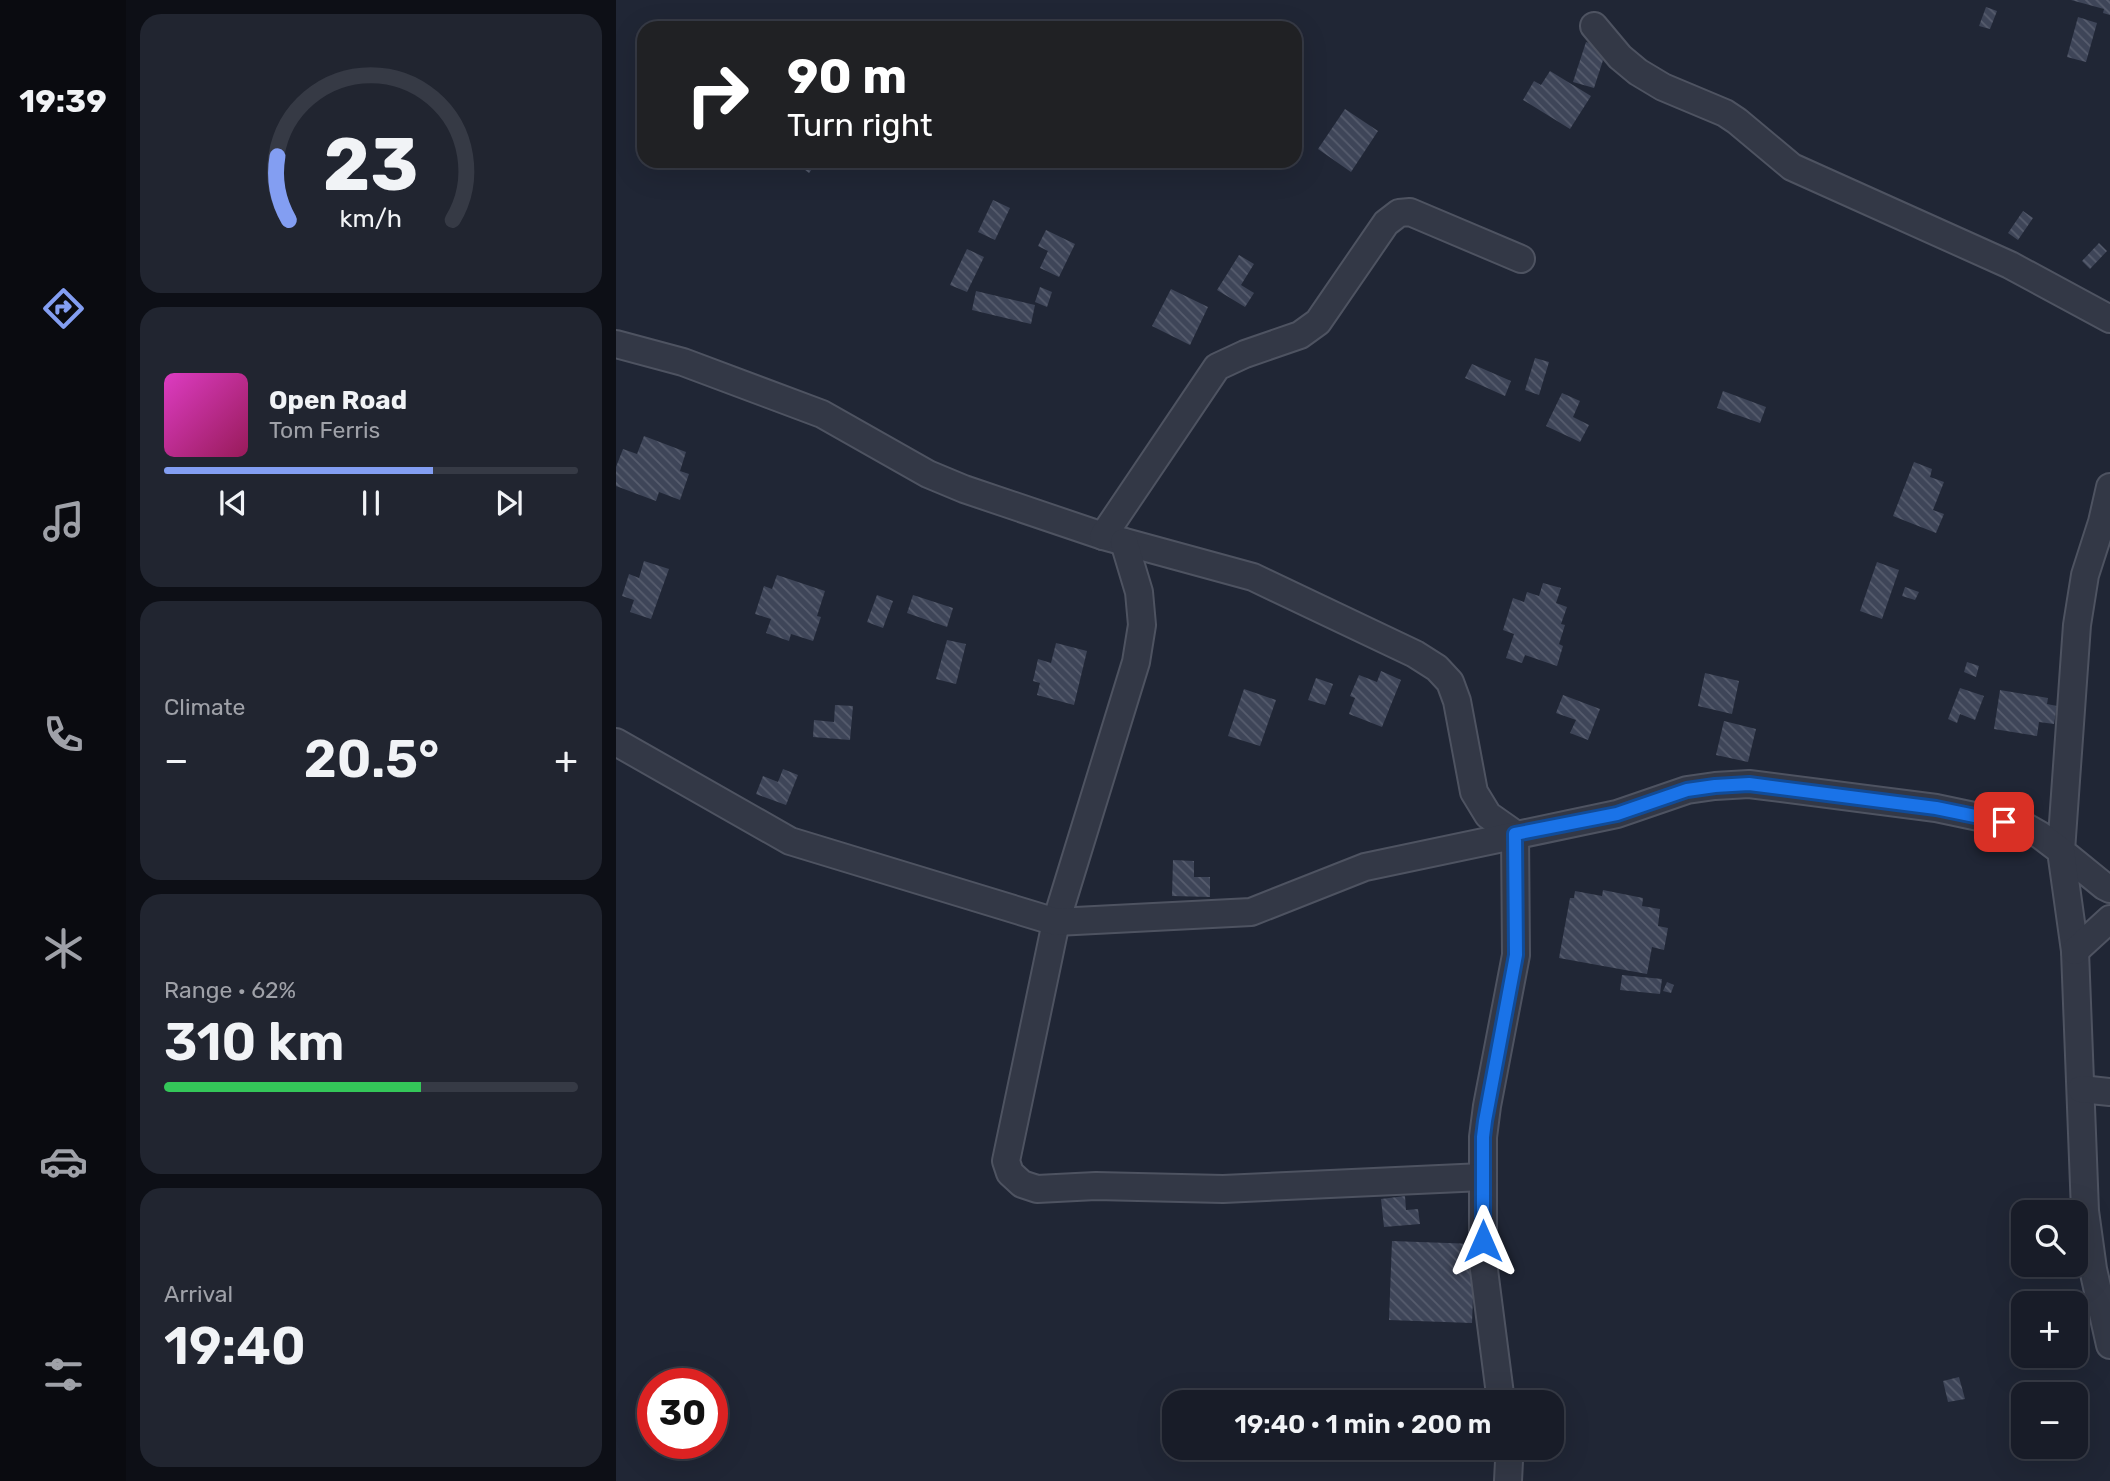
<!DOCTYPE html>
<html lang="en">
<head>
<meta charset="utf-8">
<style>
  :root { --surface:#181c28; --page:#212530; --text:#f1f3f6; --muted:#9fa1a8; --line:#363a45; --accent:#839ef2 }
  body { margin:0; font-family:Rubik,sans-serif; background:var(--page); color:var(--text); height:100vh; display:flex; flex-direction:column; font-size:26px; white-space:nowrap }
  * { box-sizing:border-box; margin:0 }
  p { font-size:23px; color:var(--muted) }
  .icon { flex:none; width:38px; height:38px; fill:none; stroke:currentColor; stroke-width:2; stroke-linecap:round; stroke-linejoin:round }
  .map { position:relative; flex:1; overflow:hidden }
  .side { display:flex; flex-direction:column; gap:14px; padding:14px; background:#0d0f16; width:490px }
  .side>* { flex:none }
  .hud { position:absolute; left:21px; top:21px; width:665px; height:147px; border-radius:21px; box-shadow:0 7px 28px #0002,0 0 0 2px var(--line); background:#202124; color:#fff; overflow:hidden }
  .fabs { position:absolute; left:1395px; top:1200px; display:grid; gap:14px }
  .fabs a { display:grid; place-items:center; width:77px; height:77px; border-radius:14px; background:var(--surface); box-shadow:0 7px 28px #0002,0 0 0 2px var(--line); font-size:35px }
  .speed { position:absolute; left:21px; top:1368px; display:flex; gap:14px; font-size:35px; font-weight:700; text-align:center }
  .speed>* { display:grid; place-content:center; width:91px; height:91px; border-radius:50%; background:var(--surface); box-shadow:0 7px 28px #0002,0 0 0 2px var(--line); line-height:1 }
  .speed .limit { border:10px solid #d22; background:#fff; color:#111 }
  .pin { position:absolute; display:grid; place-items:center; width:60px; height:60px; color:#fff; margin:-30px; border-radius:14px; box-shadow:0 4px 10px #0006 }
  .me { position:absolute; width:77px; margin:-38px; rotate:0deg; stroke-linejoin:round; filter:drop-shadow(0 0 5px #0008) }
  .turn { display:flex; align-items:center; gap:24px; height:147px; padding:0 35px; font-size:32px }
  .turn .icon { width:91px; height:91px; stroke-width:2.5 }
  .turn b { display:block; font-size:49px; line-height:60px }
  .big { font-size:52px; font-weight:600; line-height:1.1 }
  .side .widget { flex:1; display:flex; flex-direction:column; justify-content:center; gap:10px; min-width:0; padding:0 24px; border-radius:21px; background:var(--page) }
  .side .dial { align-items:center; gap:0 }
  .dial svg { height:182px; overflow:visible; fill:none; stroke:var(--line); stroke-width:7; stroke-linecap:round; text-anchor:middle }
  .dial text { fill:var(--text); stroke:none }
  .song { display:flex; align-items:center; gap:21px }
  .cover { width:84px; height:84px; border-radius:10px; background:linear-gradient(135deg,hsl(310 70% 55%),hsl(330 70% 35%)) }
  .played { height:7px; border-radius:4px; background:linear-gradient(90deg,var(--accent) 65%,var(--line) 65%) }
  .keys { display:flex; justify-content:space-around; direction:ltr }
  .heat { display:flex; justify-content:space-between; align-items:center; font-size:38px; direction:ltr }
  .charge { height:10px; border-radius:5px; background:linear-gradient(90deg,#34c759 62%,var(--line) 0) }
  .trip { position:absolute; left:546px; top:1390px; width:402px; height:70px; border-radius:21px; background:var(--surface); box-shadow:0 7px 28px #0002,0 0 0 2px var(--line); font-weight:600; line-height:70px; text-align:center }
  main { display:flex; flex:1; min-height:0 }
  .tabs { display:flex; flex-direction:column; width:126px; justify-content:space-around; align-items:center; background:#0a0b10; color:var(--muted) }
  .tabs .icon { width:49px; height:49px }
  .tabs .selected { color:var(--accent) }
  .tabs b { font-size:32px; color:var(--text) }
  .map>svg:first-child { display:block }
  .building { fill:url(#building-back-hatch) }
  .lines { fill:none; stroke-linecap:round; stroke-linejoin:round }
  .street-casing { stroke:#4e5361; stroke-width:30 }
  .street { stroke:#333846; stroke-width:26 }
  .route-casing { stroke:#114b97; stroke-width:18 }
  .route { stroke:#1a73e8; stroke-width:12 }
</style>
</head>
<body>
<main>
<nav class="tabs">
<b>19:39</b>
<svg class="icon selected" aria-label="directions" viewBox="0 0 24 24"><path d="M12 3l9 9-9 9-9-9zM9 14v-3h6M13 9l2 2-2 2"/></svg>
<svg class="icon" aria-label="music" viewBox="0 0 24 24"><path d="M9 18V5l10-2v13"/><circle cx="6" cy="18" r="3"/><circle cx="16" cy="16" r="3"/></svg>
<svg class="icon" aria-label="phone" viewBox="0 0 24 24"><path d="M5 4h4l2 5-3 2q2 4 5 5l2-3 5 2v4C11 20 4 13 5 4z"/></svg>
<svg class="icon" aria-label="climate" viewBox="0 0 24 24"><path d="M12 3v18M4 7l16 10M4 17L20 7"/></svg>
<svg class="icon" aria-label="car" viewBox="0 0 24 24"><path d="M5 17H2v-5l4-1 3-4h7l3 4 3 1v5h-3M9 17h6M6 11h13"/><circle cx="7" cy="17" r="2"/><circle cx="17" cy="17" r="2"/></svg>
<svg class="icon" aria-label="filters" viewBox="0 0 24 24"><path d="M4 7h16M4 17h16"/><circle cx="9" cy="7" r="2"/><circle cx="15" cy="17" r="2"/></svg>
</nav>
<section class="side">
<div class="widget dial"><svg viewBox="0 0 100 80">
<path d="M14 69A42 42 0 1 1 86 69"/>
<path d="M14 69A42 42 0 0 1 9 41" stroke="#839ef2"/>
<text x="50" y="56" font-size="32" font-weight="700">23</text>
<text x="50" y="72" font-size="11">km/h</text>
</svg></div>
<div class="widget">
<div class="song"><i class="cover"></i><div><b>Open Road</b><p>Tom Ferris</p></div></div>
<div class="played"></div>
<div class="keys"><svg class="icon" aria-label="previous" viewBox="0 0 24 24"><path d="M18 5L8 12l10 7zM5 5v14"/></svg><svg class="icon" aria-label="pause" viewBox="0 0 24 24"><path d="M8 5v14M16 5v14"/></svg><svg class="icon" aria-label="next" viewBox="0 0 24 24"><path d="M6 5l10 7-10 7zM19 5v14"/></svg></div>
</div>
<div class="widget"><p>Climate</p>
<div class="heat"><a>−</a><b class="big">20.5°</b><a>+</a></div>
</div>
<div class="widget"><p>Range · 62%</p><b class="big">310 km</b><div class="charge"></div></div>
<div class="widget"><p>Arrival</p><b class="big">19:40</b></div>
</section>
<div class="map">
<svg width="1494" height="1481" viewBox="0 0 1494 1481">
  <defs>
    <pattern id="building-back-hatch" width="6" height="6" patternUnits="userSpaceOnUse" patternTransform="scale(1.75)"><rect width="6" height="6" fill="#3e4558"/><path d="M-1 5l2 2M0 0l6 6M5-1l2 2" fill="none" stroke="#575d6e"/></pattern>
  </defs>
  <rect width="100%" height="100%" fill="#202635"/>
  <g class="building">
    <polygon points="1455,0 1494,0 1494,15 1487,13 1488,9"/>
    <polygon points="1370,7 1381,11 1374,29 1363,26"/>
    <polygon points="1462,17 1481,23 1470,62 1451,57"/>
    <polygon points="970,42 991,48 978,88 957,82"/>
    <polygon points="934,71 975,96 954,129 907,100 918,81 925,85"/>
    <polygon points="729,109 762,131 735,172 702,149"/>
    <polygon points="177,161 202,161 193,173"/>
    <polygon points="377,200 394,208 379,240 362,232"/>
    <polygon points="1407,211 1417,218 1402,240 1392,233"/>
    <polygon points="430,230 459,244 443,277 424,268 432,251 422,246"/>
    <polygon points="1483,243 1491,251 1474,269 1466,261"/>
    <polygon points="351,249 368,257 351,292 334,285"/>
    <polygon points="623,255 638,264 625,285 638,293 629,307 601,290"/>
    <polygon points="424,287 436,292 431,307 419,302"/>
    <polygon points="555,289 592,307 574,345 536,326"/>
    <polygon points="360,291 419,305 415,324 356,310"/>
    <polygon points="919,358 933,362 923,395 909,390"/>
    <polygon points="856,364 895,381 889,396 849,378"/>
    <polygon points="1107,391 1150,407 1144,423 1101,408"/>
    <polygon points="946,393 964,401 957,417 973,425 964,442 930,426"/>
    <polygon points="28,436 70,452 64,471 73,474 64,500 43,492 40,501 0,486 0,467 7,449 21,454"/>
    <polygon points="1298,462 1316,469 1314,477 1328,482 1317,510 1328,514 1320,533 1277,516"/>
    <polygon points="28,561 53,569 35,619 14,612 18,600 6,596 13,574 23,578"/>
    <polygon points="1261,562 1283,570 1266,619 1244,611"/>
    <polygon points="161,575 209,591 201,616 205,617 197,641 175,634 173,641 150,633 155,619 139,614 148,586 156,589"/>
    <polygon points="927,583 945,588 940,603 951,607 945,624 949,625 943,644 947,646 941,666 909,655 906,663 890,658 898,634 887,630 897,598 908,602 911,592 923,596"/>
    <polygon points="1289,587 1303,592 1299,600 1286,596"/>
    <polygon points="261,595 277,601 267,628 251,622"/>
    <polygon points="297,595 337,608 331,627 291,613"/>
    <polygon points="331,640 350,644 340,684 320,679"/>
    <polygon points="440,643 471,651 458,705 421,695 424,683 417,681 422,659 435,663"/>
    <polygon points="1351,662 1363,666 1360,677 1348,672"/>
    <polygon points="765,671 785,680 766,727 733,714 739,698 734,696 743,675 761,682"/>
    <polygon points="1089,673 1123,681 1116,714 1082,706"/>
    <polygon points="700,678 717,684 709,705 692,700"/>
    <polygon points="1344,688 1368,696 1359,720 1344,714 1341,723 1332,719"/>
    <polygon points="628,689 660,700 644,746 612,736"/>
    <polygon points="1384,690 1432,698 1431,704 1441,706 1438,724 1423,722 1421,736 1378,729"/>
    <polygon points="947,695 984,709 972,740 954,733 960,720 940,713"/>
    <polygon points="219,705 237,706 234,740 197,737 198,720 218,722"/>
    <polygon points="1108,721 1140,729 1132,762 1100,755"/>
    <polygon points="167,769 182,775 170,805 140,794 147,776 162,782"/>
    <polygon points="557,860 578,861 578,877 594,877 594,897 556,896"/>
    <polygon points="987,890 1027,898 1026,906 1044,909 1042,926 1052,928 1048,950 1036,947 1031,974 943,958 954,898 958,898 959,891 986,896"/>
    <polygon points="1006,975 1046,979 1044,994 1004,990"/>
    <polygon points="1051,982 1058,985 1055,993 1047,991"/>
    <polygon points="789,1196 790,1210 802,1209 804,1224 768,1227 765,1199"/>
    <polygon points="776,1241 859,1244 856,1323 773,1320"/>
    <polygon points="1343,1377 1349,1399 1332,1402 1327,1381"/>
  </g>
  <g class="lines">
    <defs>
      <g id="street">
        <polyline points="978,26 1004,57 1022,72 1047,87 1109,113 1121,121 1176,167 1394,265 1494,319"/>
        <polyline points="0,344 67,362 206,414 312,474 348,489 487,536 637,577 799,654 821,668 834,682 841,701 858,792 872,815 899,834 900,955 871,1106 867,1137 867,1262 885,1402"/>
        <polyline points="1494,487 1486,522 1469,575 1461,625 1445,851 1488,886 1494,889"/>
        <polyline points="487,536 601,367 629,354 684,335 702,322 770,223 783,213 794,212 905,259"/>
        <polyline points="508,542 523,592 526,625 520,662 440,922 390,1161 394,1173 406,1184 421,1189 480,1186 607,1189 867,1177"/>
        <polyline points="0,742 174,841 440,922 635,912 749,867 1001,814 1071,790 1099,786 1133,784 1320,808 1410,827 1424,835 1445,851 1459,951 1469,1211 1477,1269 1494,1345"/>
        <polyline points="1459,951 1494,919"/>
        <polyline points="1465,1089 1494,1092"/>
        <polyline points="891,1447 893,1461 892,1481"/>
      </g>
    </defs>
    <use href="#street" class="street-casing"/>
    <use href="#street" class="street"/>
  </g>
  <g class="lines">
    <defs>
      <polyline id="route" points="867,1241 867,1137 869,1121 900,955 899,834 1001,814 1071,790 1099,786 1133,784 1320,808 1388,822"/>
    </defs>
    <use href="#route" class="route-casing"/>
    <use href="#route" class="route"/>
  </g>
</svg>
<div class="fabs">
<a><svg class="icon" aria-label="search" viewBox="0 0 24 24"><circle cx="10" cy="10" r="6"/><path d="M15 15l6 6"/></svg></a>
<a>+</a>
<a>−</a>
</div>
<div class="speed"><div class="limit">30</div></div>
<div class="pin" style="left:1388px;top:822px;background:#d93025"><svg class="icon" aria-label="arrive" viewBox="0 0 24 24"><path d="M6 21V4h12l-3 4 3 4H6"/></svg></div>
<svg class="me" style="left:867px;top:1241px" viewBox="-20 -20 40 40"><path d="M0-17L14 15 0 8-14 15z" fill="#1a73e8" stroke="#fff" stroke-width="4"/></svg>
<div class="trip">19:40 · 1 min · 200 m</div>
<div class="hud">
<div class="turn"><svg class="icon" aria-label="right" viewBox="0 0 24 24"><path d="M7 20v-9h11M14 6l5 5-5 5"/></svg><div><b>90 m</b>Turn right</div></div>
</div>
</div>
</main>
</body>
</html>
